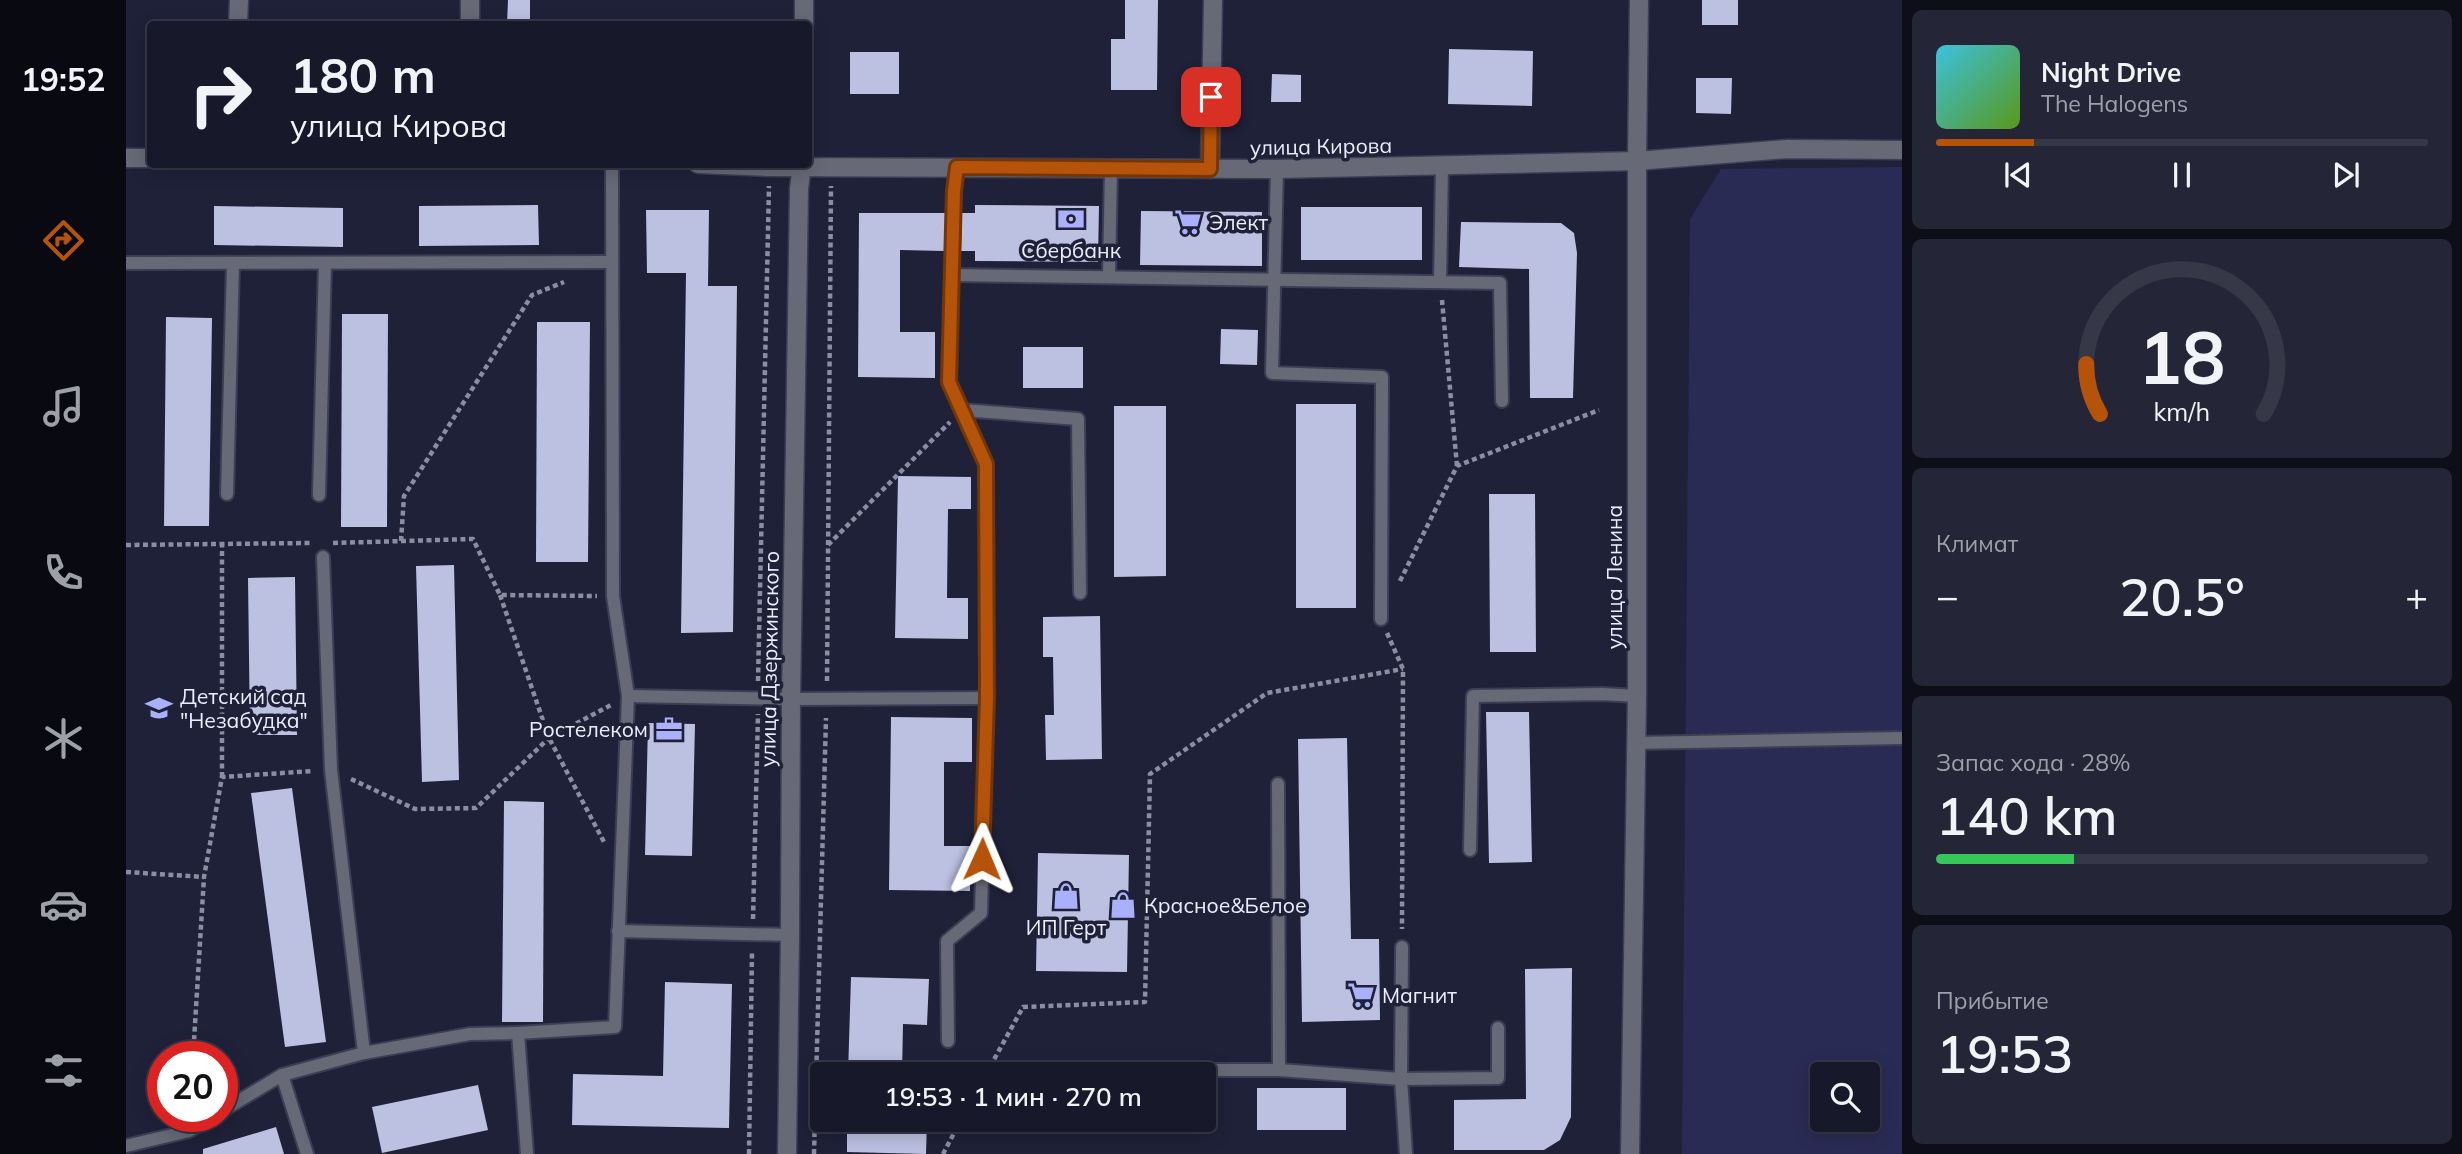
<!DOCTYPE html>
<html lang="ru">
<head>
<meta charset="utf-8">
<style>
  :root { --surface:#17192b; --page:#242637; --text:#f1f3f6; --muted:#9ea0a9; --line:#363847; --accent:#b45309 }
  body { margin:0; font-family:Mulish,sans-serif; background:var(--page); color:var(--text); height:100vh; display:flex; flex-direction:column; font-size:26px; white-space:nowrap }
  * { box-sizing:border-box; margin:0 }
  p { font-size:23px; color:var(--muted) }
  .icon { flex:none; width:38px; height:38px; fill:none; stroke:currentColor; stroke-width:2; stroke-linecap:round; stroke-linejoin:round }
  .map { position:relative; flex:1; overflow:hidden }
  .side { display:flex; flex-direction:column; gap:10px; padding:10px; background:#0d0e18; width:560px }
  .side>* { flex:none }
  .banner { position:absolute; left:21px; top:21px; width:665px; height:147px; border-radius:7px; box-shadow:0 4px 18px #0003,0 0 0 2px var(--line); background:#17192b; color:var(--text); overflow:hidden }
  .tools { position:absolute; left:1684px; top:1062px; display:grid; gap:14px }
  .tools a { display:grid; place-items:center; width:70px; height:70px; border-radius:7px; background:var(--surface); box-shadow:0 4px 18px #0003,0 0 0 2px var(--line); font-size:35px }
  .speed { position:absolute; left:21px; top:1041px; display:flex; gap:14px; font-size:35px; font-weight:700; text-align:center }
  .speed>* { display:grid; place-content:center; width:91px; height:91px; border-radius:50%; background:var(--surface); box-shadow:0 4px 18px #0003,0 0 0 2px var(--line); line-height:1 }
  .speed .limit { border:10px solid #d22; background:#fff; color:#111 }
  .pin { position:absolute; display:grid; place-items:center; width:60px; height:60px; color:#fff; margin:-30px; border-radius:14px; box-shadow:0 4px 10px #0006 }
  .me { position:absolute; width:77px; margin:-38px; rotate:1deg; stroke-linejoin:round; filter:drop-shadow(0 0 5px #0008) }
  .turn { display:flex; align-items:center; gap:24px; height:147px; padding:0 28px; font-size:32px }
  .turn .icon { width:91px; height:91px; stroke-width:2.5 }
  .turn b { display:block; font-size:49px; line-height:60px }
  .big { font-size:52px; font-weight:600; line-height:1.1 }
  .side .widget { flex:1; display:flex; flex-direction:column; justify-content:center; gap:10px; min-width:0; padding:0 24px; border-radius:10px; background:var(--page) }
  .side .dial { align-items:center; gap:0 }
  .dial svg { height:182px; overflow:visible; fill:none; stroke:var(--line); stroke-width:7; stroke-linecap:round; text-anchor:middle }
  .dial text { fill:var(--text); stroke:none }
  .song { display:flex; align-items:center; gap:21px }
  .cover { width:84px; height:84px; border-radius:10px; background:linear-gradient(135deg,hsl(190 70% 55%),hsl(90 70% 35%)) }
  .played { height:7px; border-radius:4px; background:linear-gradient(90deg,var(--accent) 20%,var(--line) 20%) }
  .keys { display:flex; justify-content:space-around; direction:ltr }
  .heat { display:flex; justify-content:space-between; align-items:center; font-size:38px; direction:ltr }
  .charge { height:10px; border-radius:5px; background:linear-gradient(90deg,#34c759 28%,var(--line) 0) }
  .trip { position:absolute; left:684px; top:1062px; width:406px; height:70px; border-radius:7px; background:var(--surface); box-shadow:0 4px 18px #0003,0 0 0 2px var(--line); font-weight:600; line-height:70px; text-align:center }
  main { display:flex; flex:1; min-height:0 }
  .tab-bar { display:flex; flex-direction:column; width:126px; justify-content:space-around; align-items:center; background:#090a11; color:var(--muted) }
  .tab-bar .icon { width:49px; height:49px }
  .tab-bar .active { color:var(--accent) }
  .tab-bar b { font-size:32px; color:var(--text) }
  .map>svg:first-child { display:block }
  .green { fill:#2a2b54; fill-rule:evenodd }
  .building { fill:#bcc0e1 }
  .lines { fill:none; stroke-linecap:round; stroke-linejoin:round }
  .service-casing { stroke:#3c3e55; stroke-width:16 }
  .minor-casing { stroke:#3c3e55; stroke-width:21 }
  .tertiary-casing { stroke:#3c3e55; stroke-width:21 }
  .path { stroke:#8b8da2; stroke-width:4.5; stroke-dasharray:5 3.5; stroke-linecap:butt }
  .service { stroke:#676976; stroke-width:12 }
  .minor { stroke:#676976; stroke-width:18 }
  .tertiary { stroke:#676976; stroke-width:18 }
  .route-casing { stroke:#753606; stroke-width:18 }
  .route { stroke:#b45309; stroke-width:12 }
  .labels { text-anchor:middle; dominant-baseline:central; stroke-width:7; stroke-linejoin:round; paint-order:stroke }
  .street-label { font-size:21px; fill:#ebeeff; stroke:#1f2139 }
  .poi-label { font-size:21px; fill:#ebeeff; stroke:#1f2139; text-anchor:start }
</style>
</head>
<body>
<main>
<nav class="tab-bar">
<b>19:52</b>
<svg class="icon active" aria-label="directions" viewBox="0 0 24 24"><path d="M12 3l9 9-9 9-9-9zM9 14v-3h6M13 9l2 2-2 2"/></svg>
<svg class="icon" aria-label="music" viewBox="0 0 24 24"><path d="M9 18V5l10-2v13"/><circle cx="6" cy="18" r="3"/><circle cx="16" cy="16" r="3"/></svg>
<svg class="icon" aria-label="phone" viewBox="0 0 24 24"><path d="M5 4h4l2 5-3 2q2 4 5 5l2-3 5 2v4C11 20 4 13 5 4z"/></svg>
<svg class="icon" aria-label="climate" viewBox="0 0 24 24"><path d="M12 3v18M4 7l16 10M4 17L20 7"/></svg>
<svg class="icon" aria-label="car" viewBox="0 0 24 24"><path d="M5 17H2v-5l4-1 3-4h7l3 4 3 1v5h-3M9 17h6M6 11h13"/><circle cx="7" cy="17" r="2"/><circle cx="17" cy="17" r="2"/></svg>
<svg class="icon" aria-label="filters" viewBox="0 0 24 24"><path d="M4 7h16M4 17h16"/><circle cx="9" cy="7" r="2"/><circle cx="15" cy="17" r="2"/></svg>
</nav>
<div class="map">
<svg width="1776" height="1154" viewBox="0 0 1776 1154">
  <rect width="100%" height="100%" fill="#1f2139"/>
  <path class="green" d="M1776,167V1154H1556L1564,219L1595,169ZM1696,1074H1741V1120H1696Z"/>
  <g class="building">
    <polygon points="382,0 404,0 404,24 381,24"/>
    <polygon points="999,0 1032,0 1031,90 985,90 985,39 999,39"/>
    <rect x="1576" y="0" width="36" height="25"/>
    <polygon points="1323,49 1407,51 1406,106 1322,104"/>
    <rect x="724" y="52" width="49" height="42"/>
    <polygon points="1146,74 1175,75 1175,102 1145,102"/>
    <polygon points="1570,78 1606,78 1605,114 1570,113"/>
    <polygon points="412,205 413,245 293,246 293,206"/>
    <polygon points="849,205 973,206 972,262 849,261 849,251 835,251 836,213 849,213"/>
    <polygon points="88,206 217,208 217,247 88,245"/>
    <rect x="1175" y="207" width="121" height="53"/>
    <polygon points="520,210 583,210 582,286 611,286 607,632 555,633 560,273 521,273"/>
    <polygon points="1015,211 1136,212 1136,266 1014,265"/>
    <polygon points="733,213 819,213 818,251 774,250 774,332 809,332 809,378 732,377"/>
    <polygon points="1335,222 1435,223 1448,233 1451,253 1447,398 1404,398 1403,269 1333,267"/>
    <polygon points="216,314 262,314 261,527 215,527"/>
    <polygon points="40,317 86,318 83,526 38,526"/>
    <polygon points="411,322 464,322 462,562 410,562"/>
    <polygon points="1095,329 1132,330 1131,365 1094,364"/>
    <rect x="897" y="347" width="60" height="41"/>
    <rect x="1170" y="404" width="60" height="204"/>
    <polygon points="988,406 1040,406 1040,576 988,577"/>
    <polygon points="772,476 845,477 845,509 822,509 821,598 842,598 842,639 769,638"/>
    <polygon points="1363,494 1409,494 1410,652 1364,652"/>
    <polygon points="328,565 333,780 296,782 290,566"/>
    <polygon points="169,577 171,735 124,735 122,578"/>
    <polygon points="974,616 976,759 920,760 919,715 928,715 927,657 917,657 917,617"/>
    <polygon points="1360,712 1403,712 1406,862 1363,863"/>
    <polygon points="765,717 846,718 846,762 818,762 818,846 844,846 844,891 763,890"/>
    <polygon points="522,723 569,724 566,856 519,855"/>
    <polygon points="1221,738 1225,939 1253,939 1254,1020 1176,1022 1172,739"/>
    <polygon points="166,788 200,1042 159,1047 125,793"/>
    <polygon points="378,801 418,802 417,1022 376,1022"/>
    <polygon points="912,853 1003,855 1001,972 910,971"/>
    <polygon points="1446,968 1445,1117 1434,1140 1418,1150 1328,1150 1328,1100 1400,1099 1399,969"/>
    <polygon points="725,977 803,979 801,1025 777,1024 776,1074 722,1074"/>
    <polygon points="539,982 606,984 603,1128 446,1125 447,1074 537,1076"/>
    <polygon points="352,1085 362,1130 256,1153 246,1107"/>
    <rect x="1131" y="1088" width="89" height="42"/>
    <polygon points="721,1120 801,1120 800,1154 721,1152"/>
    <polygon points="150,1127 158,1154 77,1154 77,1149"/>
  </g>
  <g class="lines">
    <defs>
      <g id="service">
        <polyline points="1151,169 1146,373 1256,377 1255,619"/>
        <polyline points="0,263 486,262"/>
        <polyline points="826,275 1374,283 1376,401"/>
        <polyline points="983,277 985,168"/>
        <polyline points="1314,282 1316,167"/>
        <polyline points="836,410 952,419 954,593"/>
        <polyline points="101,494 107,263"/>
        <polyline points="193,495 199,263"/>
        <polyline points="197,557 205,770 238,1053"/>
        <polyline points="502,696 665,699 861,698"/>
        <polyline points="1510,743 1776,738"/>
        <polyline points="1152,784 1153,1070"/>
        <polyline points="1344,850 1347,696 1476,694 1511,696"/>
        <polyline points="492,931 664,935"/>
        <polyline points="822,1041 821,941 855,913 861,698 860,464 823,382 828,191 831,167"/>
        <polyline points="965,1070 1153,1070 1275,1079 1276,947"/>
        <polyline points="156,1075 181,1154"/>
        <polyline points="96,1111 156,1075 238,1053 344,1034 392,1033"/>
        <polyline points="0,1146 63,1131 87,1116"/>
        <polyline points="401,1154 392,1033 489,1027 502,696 487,596 486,164"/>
        <polyline points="1280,1154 1275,1079 1372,1078 1372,1028"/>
      </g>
      <g id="minor">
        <polyline points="1513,0 1511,161 1661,149 1776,150"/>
        <polyline points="112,24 113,0"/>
        <polyline points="344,24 344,0"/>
        <polyline points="678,24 678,0"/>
        <polyline points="1084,169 1087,0"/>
        <polyline points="661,1154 664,935 665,699 673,189 676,164"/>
      </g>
      <g id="tertiary">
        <polyline points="0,158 24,158"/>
        <polyline points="572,164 642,167 1151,169 1511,161 1511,696 1504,1154"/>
      </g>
    </defs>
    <use href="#service" class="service-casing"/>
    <use href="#minor" class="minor-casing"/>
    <use href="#tertiary" class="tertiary-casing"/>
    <g class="path">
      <polyline points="1316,300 1331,466"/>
      <polyline points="275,541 278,496 406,295 438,282"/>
      <polyline points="207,543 347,539 374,595 471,596"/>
      <polyline points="0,545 185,543"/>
      <polyline points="702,545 824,422"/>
      <polyline points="1274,581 1331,466 1473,410"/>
      <polyline points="374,595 423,738 478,842"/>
      <polyline points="1261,633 1277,669 1276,929"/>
      <polyline points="632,681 643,186"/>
      <polyline points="701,681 705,186"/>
      <polyline points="96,777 96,546"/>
      <polyline points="225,779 289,809 350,808 423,738 485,705"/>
      <polyline points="0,872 78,877"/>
      <polyline points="627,919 632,714"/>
      <polyline points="67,1057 78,877 96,777 187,771"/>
      <polyline points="860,1074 897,1007 1019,1002 1024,774 1141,693 1277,669"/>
      <polyline points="623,1154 626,952"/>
      <polyline points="688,1154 700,718"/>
      <polyline points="817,1154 835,1120"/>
    </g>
    <use href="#service" class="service"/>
    <use href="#minor" class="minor"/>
    <use href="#tertiary" class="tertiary"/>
  </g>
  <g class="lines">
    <defs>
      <polyline id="route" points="856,859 861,698 860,464 823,382 828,191 831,167 1084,169 1085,97"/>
    </defs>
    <use href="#route" class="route-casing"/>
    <use href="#route" class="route"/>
  </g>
  <defs>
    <symbol id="bank-bare" viewBox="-9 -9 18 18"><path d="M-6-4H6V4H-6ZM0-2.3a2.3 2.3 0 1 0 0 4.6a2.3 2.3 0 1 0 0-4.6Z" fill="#aab0fb" stroke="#1f2139" stroke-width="2.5" paint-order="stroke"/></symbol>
    <symbol id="supermarket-bare" viewBox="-9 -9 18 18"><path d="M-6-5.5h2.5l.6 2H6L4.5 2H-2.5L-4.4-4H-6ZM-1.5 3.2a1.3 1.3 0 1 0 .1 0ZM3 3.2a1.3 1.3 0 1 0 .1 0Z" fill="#aab0fb" stroke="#1f2139" stroke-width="2.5" paint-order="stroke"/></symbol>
    <symbol id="school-bare" viewBox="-9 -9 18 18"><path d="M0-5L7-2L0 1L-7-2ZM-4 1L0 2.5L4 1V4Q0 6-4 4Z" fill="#aab0fb" stroke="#1f2139" stroke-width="2.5" paint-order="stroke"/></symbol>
    <symbol id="office-bare" viewBox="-9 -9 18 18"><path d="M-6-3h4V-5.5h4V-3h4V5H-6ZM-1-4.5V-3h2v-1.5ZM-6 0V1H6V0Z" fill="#aab0fb" stroke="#1f2139" stroke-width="2.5" paint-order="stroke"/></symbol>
    <symbol id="shop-bare" viewBox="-9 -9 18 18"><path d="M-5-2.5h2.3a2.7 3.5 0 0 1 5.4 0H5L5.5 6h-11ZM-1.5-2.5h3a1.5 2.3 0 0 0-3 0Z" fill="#aab0fb" stroke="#1f2139" stroke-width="2.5" paint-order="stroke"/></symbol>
  </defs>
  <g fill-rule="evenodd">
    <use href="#bank-bare" x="926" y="200" width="38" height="38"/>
    <use href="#supermarket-bare" x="1043" y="203" width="38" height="38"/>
    <use href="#school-bare" x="14" y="689" width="38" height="38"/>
    <use href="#office-bare" x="524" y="710" width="38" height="38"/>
    <use href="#shop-bare" x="921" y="877" width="38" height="38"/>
    <use href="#shop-bare" x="978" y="886" width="38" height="38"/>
    <use href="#supermarket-bare" x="1216" y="976" width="38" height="38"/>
  </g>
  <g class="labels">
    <g class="street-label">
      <text transform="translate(1195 146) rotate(-1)">улица Кирова</text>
      <text transform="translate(1488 577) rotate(-90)">улица Ленина</text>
      <text transform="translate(643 659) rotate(-89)">улица Дзержинского</text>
    </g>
    <g class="poi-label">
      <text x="1083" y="222">Элект</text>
      <text x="945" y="250" text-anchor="middle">Сбербанк</text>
      <text x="54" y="696">Детский сад<tspan x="54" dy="24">"Незабудка"</tspan></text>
      <text x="522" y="729" text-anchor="end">Ростелеком</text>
      <text x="1018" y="905">Красное&amp;Белое</text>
      <text x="940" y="927" text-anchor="middle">ИП Герт</text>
      <text x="1256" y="995">Магнит</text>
    </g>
  </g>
</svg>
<div class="tools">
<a><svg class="icon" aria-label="search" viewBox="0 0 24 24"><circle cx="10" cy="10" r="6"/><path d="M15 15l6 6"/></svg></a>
</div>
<div class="speed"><div class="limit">20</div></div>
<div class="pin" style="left:1085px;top:97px;background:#d93025"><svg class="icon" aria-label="arrive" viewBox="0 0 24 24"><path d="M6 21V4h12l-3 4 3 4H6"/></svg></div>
<svg class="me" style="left:856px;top:859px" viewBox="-20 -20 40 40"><path d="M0-17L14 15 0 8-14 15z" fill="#b45309" stroke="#fff" stroke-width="4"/></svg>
<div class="trip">19:53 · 1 мин · 270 m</div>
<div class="banner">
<div class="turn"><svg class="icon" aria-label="right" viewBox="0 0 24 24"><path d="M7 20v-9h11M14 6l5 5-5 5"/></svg><div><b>180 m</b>улица Кирова</div></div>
</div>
</div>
<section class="side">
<div class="widget">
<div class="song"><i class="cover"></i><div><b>Night Drive</b><p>The Halogens</p></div></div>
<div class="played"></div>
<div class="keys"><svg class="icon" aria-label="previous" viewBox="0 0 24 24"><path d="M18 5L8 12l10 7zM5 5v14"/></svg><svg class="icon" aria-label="pause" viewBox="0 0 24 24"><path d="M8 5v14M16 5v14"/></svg><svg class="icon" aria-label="next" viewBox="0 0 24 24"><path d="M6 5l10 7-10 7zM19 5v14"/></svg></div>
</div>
<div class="widget dial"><svg viewBox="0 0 100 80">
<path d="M14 69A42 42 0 1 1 86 69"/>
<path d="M14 69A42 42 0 0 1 8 47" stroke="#b45309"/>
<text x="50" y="56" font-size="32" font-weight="700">18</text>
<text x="50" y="72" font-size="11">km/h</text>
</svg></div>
<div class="widget"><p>Климат</p>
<div class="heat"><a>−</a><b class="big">20.5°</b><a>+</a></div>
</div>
<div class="widget"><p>Запас хода · 28%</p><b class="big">140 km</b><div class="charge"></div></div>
<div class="widget"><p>Прибытие</p><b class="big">19:53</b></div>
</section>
</main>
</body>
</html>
